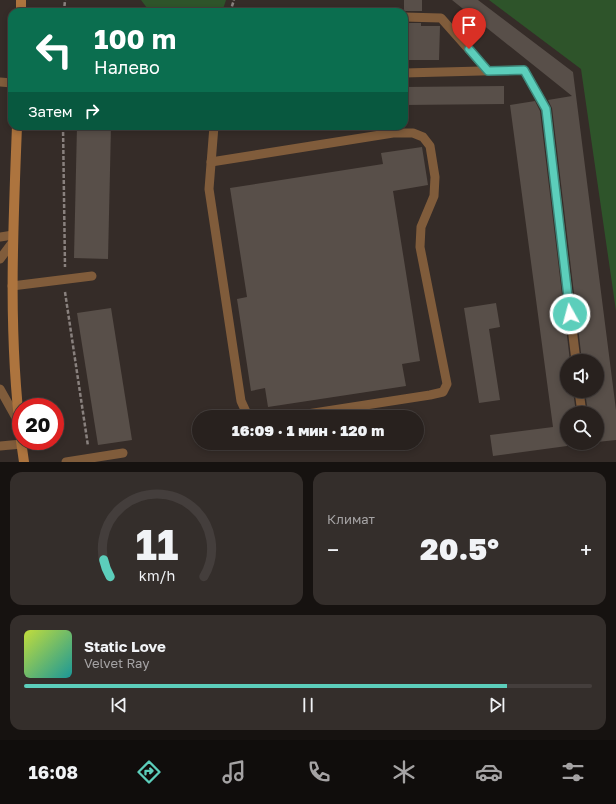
<!DOCTYPE html>
<html lang="ru">
<head>
<meta charset="utf-8">
<style>
  :root { --surface:#28211e; --page:#342e2b; --text:#f1f3f6; --muted:#a5a3a4; --line:#443e3c; --accent:#5ccebb }
  body { margin:0; font-family:"Golos Text",sans-serif; background:var(--page); color:var(--text); height:100vh; display:flex; flex-direction:column; font-size:15px; white-space:nowrap }
  * { box-sizing:border-box; margin:0 }
  p { font-size:13px; color:var(--muted) }
  .icon { flex:none; width:22px; height:22px; fill:none; stroke:currentColor; stroke-width:2; stroke-linecap:round; stroke-linejoin:round }
  .map { position:relative; height:462px; overflow:hidden }
  .details { display:flex; flex-direction:column; gap:10px; padding:10px; background:#161210; flex:1 }
  .details>* { flex:none }
  .hud { position:absolute; left:8px; top:8px; width:400px; height:122px; border-radius:12px; box-shadow:0 2px 6px #0003,0 0 0 1px var(--line); background:#0b6e4f; color:#fff; overflow:hidden }
  .tools { position:absolute; left:560px; top:354px; display:grid; gap:8px }
  .tools a { display:grid; place-items:center; width:44px; height:44px; border-radius:50%; background:var(--surface); box-shadow:0 2px 6px #0003,0 0 0 1px var(--line); font-size:20px }
  .speed { position:absolute; left:12px; top:398px; display:flex; gap:8px; font-size:20px; font-weight:700; text-align:center }
  .speed>* { display:grid; place-content:center; width:52px; height:52px; border-radius:50%; background:var(--surface); box-shadow:0 2px 6px #0003,0 0 0 1px var(--line); line-height:1 }
  .speed .limit { border:6px solid #d22; background:#fff; color:#111 }
  .pin { position:absolute; display:grid; place-items:center; width:34px; height:34px; color:#fff; margin:-41px -17px; border-radius:50% 50% 50% 0; rotate:-45deg; box-shadow:0 0 4px #0007 }
  .pin .icon { rotate:45deg }
  .me { position:absolute; width:44px; margin:-22px; rotate:353deg; stroke-linejoin:round; filter:drop-shadow(0 0 3px #0008) }
  .turn { display:flex; align-items:center; gap:14px; height:84px; padding:0 20px; font-size:18px }
  .turn .icon { width:52px; height:52px; stroke-width:2.5 }
  .turn b { display:block; font-size:28px; line-height:34px }
  .then { display:flex; align-items:center; height:38px; padding:0 20px; background:#0003; gap:8px; font-size:15px }
  .big { font-size:30px; font-weight:800; line-height:1.1 }
  .details .widget { flex:1; display:flex; flex-direction:column; justify-content:center; gap:6px; min-width:0; padding:0 14px; border-radius:12px; background:var(--page) }
  .details .dial { align-items:center; gap:0 }
  .dial svg { height:104px; overflow:visible; fill:none; stroke:var(--line); stroke-width:7; stroke-linecap:round; text-anchor:middle }
  .dial text { fill:var(--text); stroke:none }
  .song { display:flex; align-items:center; gap:12px }
  .cover { width:48px; height:48px; border-radius:6px; background:linear-gradient(135deg,hsl(70 70% 55%),hsl(180 70% 35%)) }
  .played { height:4px; border-radius:2px; background:linear-gradient(90deg,var(--accent) 85%,var(--line) 85%) }
  .keys { display:flex; justify-content:space-around; direction:ltr }
  .heat { display:flex; justify-content:space-between; align-items:center; font-size:22px; direction:ltr }
  .details .tiles { flex:1; display:grid; gap:10px; grid-template-columns:1fr 1fr }
  .widget:last-child { grid-column:span 2 }
  .trip { position:absolute; left:192px; top:410px; width:232px; height:40px; border-radius:20px; background:var(--surface); box-shadow:0 2px 6px #0003,0 0 0 1px var(--line); font-weight:800; line-height:40px; text-align:center }
  .menu { display:flex; height:64px; justify-content:space-around; align-items:center; background:#100d0c; color:var(--muted) }
  .menu .icon { width:28px; height:28px }
  .menu .active { color:var(--accent) }
  .menu b { font-size:18px; color:var(--text) }
  .map>svg:first-child { display:block }
  .green { fill:#2e542a }
  .building { fill:#584f49 }
  .lines { fill:none; stroke-linecap:round; stroke-linejoin:round }
  .path { stroke:#89817e; stroke-width:2.5; stroke-dasharray:4 2; stroke-linecap:butt }
  .lane { stroke:#805c3b; stroke-width:9 }
  .secondary { stroke:#ad743e; stroke-width:10 }
  .route-casing { stroke:#3c867a; stroke-width:10 }
  .route { stroke:#5ccebb; stroke-width:7 }
</style>
</head>
<body>
<div class="map">
<svg width="616" height="462" viewBox="0 0 616 462">
  <rect width="100%" height="100%" fill="#352c28"/>
  <g class="green">
    <polygon points="141,0 226,0 222,12 150,12"/>
    <polygon points="489,0 616,0 616,311 581,69"/>
  </g>
  <g class="building">
    <rect x="404" y="0" width="18" height="11"/>
    <polygon points="452,0 478,0 573,72 616,410 616,440 597,442 597,413 588,413 585,391 597,391 597,361 582,361 552,108 548,100 572,96"/>
    <polygon points="404,23 421,23 421,26 440,26 439,60 404,60"/>
    <polygon points="504,86 504,104 404,105 404,87"/>
    <polygon points="535,101 540,111 570,361 567,361 567,391 573,391 576,413 567,413 567,446 493,456 490,435 553,427 510,105"/>
    <polygon points="77,126 111,126 108,259 74,258"/>
    <polygon points="422,147 428,185 393,191 420,361 402,364 406,386 268,407 265,388 251,391 237,299 247,297 230,188 383,164 381,153"/>
    <polygon points="496,303 500,327 489,329 500,400 479,403 464,308"/>
    <polygon points="111,308 132,440 98,445 77,313"/>
  </g>
  <g class="lines">
    <g class="path">
      <polyline points="64,12 65,0"/>
      <polyline points="230,12 234,0"/>
      <polyline points="63,126 65,267"/>
      <polyline points="65,292 88,446"/>
    </g>
    <g class="lane">
      <polyline points="404,17 441,18 488,71"/>
      <polyline points="404,73 524,70 546,109 576,361"/>
      <polyline points="0,82 12,83"/>
      <polyline points="214,126 209,189 241,401 247,414 251,417"/>
      <polyline points="211,162 393,133 413,133 423,137 430,146 435,177 434,196 421,227 420,247 447,384 443,392 430,395 288,417"/>
      <polyline points="0,237 13,235"/>
      <polyline points="0,259 12,243"/>
      <polyline points="12,286 92,276"/>
      <polyline points="0,389 19,423"/>
      <polyline points="579,391 582,413"/>
      <polyline points="0,446 22,444"/>
      <polyline points="66,462 123,453"/>
    </g>
    <g class="secondary">
      <polyline points="21,12 21,0"/>
      <path d="M17,126C13,230 8,333 21,437"/>
      <polyline points="21,441 24,462"/>
    </g>
  </g>
  <g class="lines">
    <defs>
      <polyline id="route" points="469,49 488,71 524,70 546,109 570,314"/>
    </defs>
    <use href="#route" class="route-casing"/>
    <use href="#route" class="route"/>
  </g>
</svg>
<div class="tools">
<a><svg class="icon" aria-label="sound" viewBox="0 0 24 24"><path d="M4 9h4l5-4v14l-5-4H4zM17 9q2 3 0 6"/></svg></a>
<a><svg class="icon" aria-label="search" viewBox="0 0 24 24"><circle cx="10" cy="10" r="6"/><path d="M15 15l6 6"/></svg></a>
</div>
<div class="speed"><div class="limit">20</div></div>
<div class="pin" style="left:469px;top:49px;background:#d93025"><svg class="icon" aria-label="arrive" viewBox="0 0 24 24"><path d="M6 21V4h12l-3 4 3 4H6"/></svg></div>
<svg class="me" style="left:570px;top:314px" viewBox="-20 -20 40 40"><circle r="17" fill="#5ccebb" stroke="#fff" stroke-width="3"/><path d="M0-11L8 9 0 5-8 9z" fill="#fff"/></svg>
<div class="trip">16:09 · 1 мин · 120 m</div>
<div class="hud">
<div class="turn"><svg class="icon" aria-label="left" viewBox="0 0 24 24"><path d="M17 20v-9H6M10 6l-5 5 5 5"/></svg><div><b>100 m</b>Налево</div></div>
<div class="then">Затем<svg class="icon" aria-label="right" viewBox="0 0 24 24"><path d="M7 20v-9h11M14 6l5 5-5 5"/></svg></div>
</div>
</div>
<section class="details">
<div class="tiles">
<div class="widget dial"><svg viewBox="0 0 100 80">
<path d="M14 69A42 42 0 1 1 86 69"/>
<path d="M14 69A42 42 0 0 1 9 56" stroke="#5ccebb"/>
<text x="50" y="56" font-size="32" font-weight="700">11</text>
<text x="50" y="72" font-size="11">km/h</text>
</svg></div>
<div class="widget"><p>Климат</p>
<div class="heat"><a>−</a><b class="big">20.5°</b><a>+</a></div>
</div>
<div class="widget">
<div class="song"><i class="cover"></i><div><b>Static Love</b><p>Velvet Ray</p></div></div>
<div class="played"></div>
<div class="keys"><svg class="icon" aria-label="previous" viewBox="0 0 24 24"><path d="M18 5L8 12l10 7zM5 5v14"/></svg><svg class="icon" aria-label="pause" viewBox="0 0 24 24"><path d="M8 5v14M16 5v14"/></svg><svg class="icon" aria-label="next" viewBox="0 0 24 24"><path d="M6 5l10 7-10 7zM19 5v14"/></svg></div>
</div>
</div>
</section>
<nav class="menu">
<b>16:08</b>
<svg class="icon active" aria-label="directions" viewBox="0 0 24 24"><path d="M12 3l9 9-9 9-9-9zM9 14v-3h6M13 9l2 2-2 2"/></svg>
<svg class="icon" aria-label="music" viewBox="0 0 24 24"><path d="M9 18V5l10-2v13"/><circle cx="6" cy="18" r="3"/><circle cx="16" cy="16" r="3"/></svg>
<svg class="icon" aria-label="phone" viewBox="0 0 24 24"><path d="M5 4h4l2 5-3 2q2 4 5 5l2-3 5 2v4C11 20 4 13 5 4z"/></svg>
<svg class="icon" aria-label="climate" viewBox="0 0 24 24"><path d="M12 3v18M4 7l16 10M4 17L20 7"/></svg>
<svg class="icon" aria-label="car" viewBox="0 0 24 24"><path d="M5 17H2v-5l4-1 3-4h7l3 4 3 1v5h-3M9 17h6M6 11h13"/><circle cx="7" cy="17" r="2"/><circle cx="17" cy="17" r="2"/></svg>
<svg class="icon" aria-label="filters" viewBox="0 0 24 24"><path d="M4 7h16M4 17h16"/><circle cx="9" cy="7" r="2"/><circle cx="15" cy="17" r="2"/></svg>
</nav>
</body>
</html>
